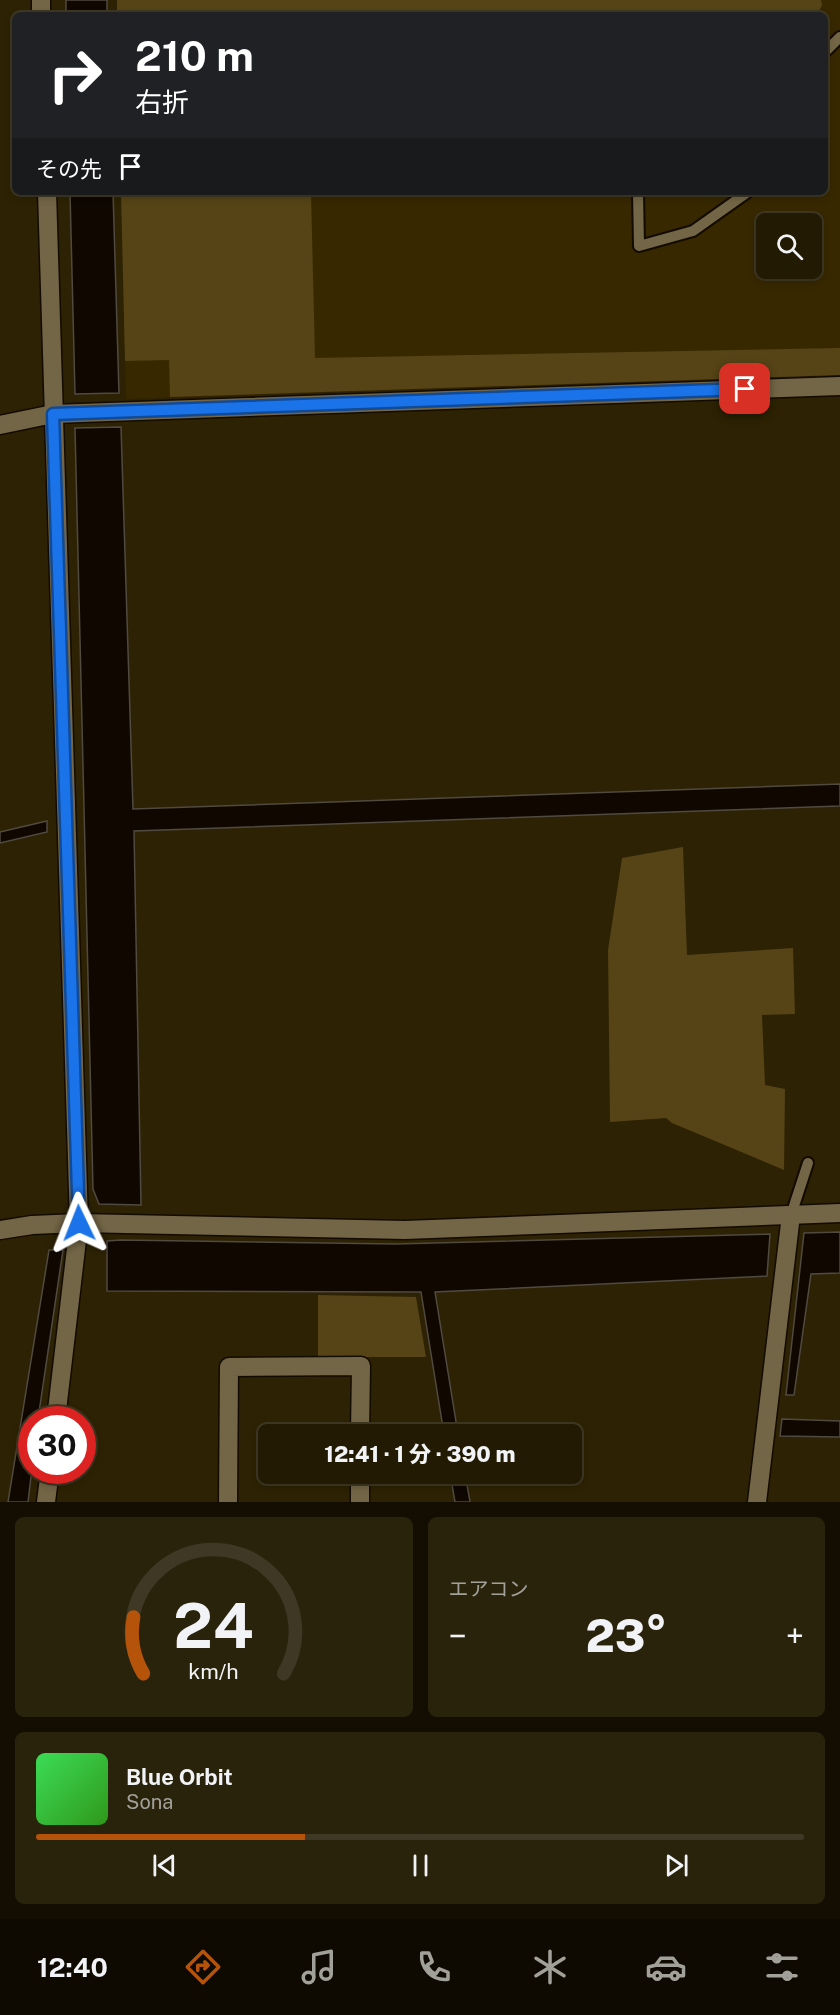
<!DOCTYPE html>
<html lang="ja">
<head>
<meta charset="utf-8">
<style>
  :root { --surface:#221a02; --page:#2a230c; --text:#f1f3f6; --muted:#a2a199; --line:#3f3824; --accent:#b45309 }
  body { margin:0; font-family:"Public Sans","Noto Sans JP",sans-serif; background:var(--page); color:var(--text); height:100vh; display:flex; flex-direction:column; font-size:22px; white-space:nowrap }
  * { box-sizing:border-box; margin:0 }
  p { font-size:20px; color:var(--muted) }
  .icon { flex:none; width:33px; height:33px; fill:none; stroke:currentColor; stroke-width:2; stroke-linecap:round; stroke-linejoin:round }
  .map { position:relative; height:1502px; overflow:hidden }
  .side { display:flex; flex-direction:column; gap:15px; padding:15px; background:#130e01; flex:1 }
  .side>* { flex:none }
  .banner { position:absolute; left:12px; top:12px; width:816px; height:183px; border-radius:9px; box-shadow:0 3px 9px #0003,0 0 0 2px var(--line); background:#202124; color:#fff; overflow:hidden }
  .controls { position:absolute; left:756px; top:213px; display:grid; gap:12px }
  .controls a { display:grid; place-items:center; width:66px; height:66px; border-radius:9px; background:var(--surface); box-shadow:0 3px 9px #0003,0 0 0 2px var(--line); font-size:30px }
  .speed { position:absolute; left:18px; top:1406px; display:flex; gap:12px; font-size:30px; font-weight:700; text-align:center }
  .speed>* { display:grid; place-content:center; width:78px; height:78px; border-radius:50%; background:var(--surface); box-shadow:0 3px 9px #0003,0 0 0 2px var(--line); line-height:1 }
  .speed .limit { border:9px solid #d22; background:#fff; color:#111 }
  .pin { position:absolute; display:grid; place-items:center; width:51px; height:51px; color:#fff; margin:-26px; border-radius:12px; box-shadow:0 3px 9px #0006 }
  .me { position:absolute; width:66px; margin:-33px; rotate:358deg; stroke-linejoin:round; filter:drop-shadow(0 0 4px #0008) }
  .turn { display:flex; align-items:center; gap:21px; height:126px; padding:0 24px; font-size:27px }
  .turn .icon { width:78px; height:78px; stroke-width:2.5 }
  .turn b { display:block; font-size:42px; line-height:51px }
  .then { display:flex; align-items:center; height:57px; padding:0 24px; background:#0003; gap:12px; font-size:22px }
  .big { font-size:45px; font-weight:800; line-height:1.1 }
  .side .tile { flex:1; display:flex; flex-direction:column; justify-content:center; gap:9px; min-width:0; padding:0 21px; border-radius:9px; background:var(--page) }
  .side .dial { align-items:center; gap:0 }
  .dial svg { height:156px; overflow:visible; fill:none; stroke:var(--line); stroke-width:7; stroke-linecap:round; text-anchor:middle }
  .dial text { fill:var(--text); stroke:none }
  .song { display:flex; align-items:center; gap:18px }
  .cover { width:72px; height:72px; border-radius:9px; background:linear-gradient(135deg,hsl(130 70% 55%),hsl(110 70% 35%)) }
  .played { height:6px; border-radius:3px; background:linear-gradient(90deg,var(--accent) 35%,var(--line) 35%) }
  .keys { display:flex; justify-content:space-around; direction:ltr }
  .heat { display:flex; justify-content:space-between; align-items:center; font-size:33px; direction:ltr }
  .side .tiles { flex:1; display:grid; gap:15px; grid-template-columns:1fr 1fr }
  .tile:last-child { grid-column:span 2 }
  .trip { position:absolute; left:258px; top:1424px; width:324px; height:60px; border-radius:9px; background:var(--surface); box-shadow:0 3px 9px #0003,0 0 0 2px var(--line); font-weight:800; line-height:60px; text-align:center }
  .menu { display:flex; height:96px; justify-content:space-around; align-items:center; background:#0e0a01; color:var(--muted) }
  .menu .icon { width:42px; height:42px }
  .menu .active { color:var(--accent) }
  .menu b { font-size:27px; color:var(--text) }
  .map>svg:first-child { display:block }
  .built { fill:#372800; fill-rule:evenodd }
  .green { fill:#564416 }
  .water { fill:#0f0700; stroke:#514a40; stroke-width:1.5 }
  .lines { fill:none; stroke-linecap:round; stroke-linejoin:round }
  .lane-casing { stroke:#140b00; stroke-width:14 }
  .street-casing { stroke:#140b00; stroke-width:21 }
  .lane { stroke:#736646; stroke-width:10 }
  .street { stroke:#736646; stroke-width:18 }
  .route-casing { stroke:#114b97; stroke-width:15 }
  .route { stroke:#1a73e8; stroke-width:10 }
</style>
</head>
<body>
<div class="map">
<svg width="840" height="1502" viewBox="0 0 840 1502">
  <rect width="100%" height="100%" fill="#2d2203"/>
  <path class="built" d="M117,0H840V375L126,399L121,192H825V15H117ZM766,224H812V268H766Z"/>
  <g class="green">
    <polygon points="117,0 821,0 822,5 817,15 117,15"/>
    <polygon points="121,192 311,192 315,358 840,348 840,375 170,397 169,360 125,361"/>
    <polygon points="683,847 687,955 793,948 795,1014 762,1015 765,1085 785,1089 784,1170 672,1123 666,1118 610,1122 608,950 622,858"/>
    <polygon points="318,1295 416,1297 426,1357 318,1357"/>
  </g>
  <g class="water">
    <rect x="66" y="0" width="41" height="15"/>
    <polygon points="70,192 113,192 119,393 75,394"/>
    <polygon points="121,427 133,809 840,784 840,806 134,831 141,1205 99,1204 93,1189 75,428"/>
    <polygon points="47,821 47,832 0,843 0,832"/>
    <polygon points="840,1232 840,1273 811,1274 794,1395 786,1395 804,1233"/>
    <polygon points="770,1234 767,1276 435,1292 458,1434 444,1434 421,1292 107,1291 107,1241 120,1240 396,1244"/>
    <polygon points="49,1250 63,1250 38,1419 32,1419 32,1468 28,1502 8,1502"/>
    <polygon points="782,1419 840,1421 840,1437 780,1436"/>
    <polygon points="450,1473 465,1473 470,1502 455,1502"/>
  </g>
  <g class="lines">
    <defs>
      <g id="lane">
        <polyline points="825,52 840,37"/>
        <polyline points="638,192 639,246 693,231 748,192"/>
        <polyline points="791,1215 808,1163"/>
      </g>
      <g id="street">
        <polyline points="41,0 41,15"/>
        <polyline points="47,192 79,1223 56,1419"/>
        <polyline points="0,425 53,414 840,386"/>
        <polyline points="0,1230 32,1225 79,1223 405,1230 840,1213"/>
        <polyline points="46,1502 50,1470"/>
        <polyline points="228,1502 229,1367 361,1366 360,1434"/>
        <polyline points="360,1502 360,1473"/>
        <polyline points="757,1502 791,1215"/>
      </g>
    </defs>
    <use href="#lane" class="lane-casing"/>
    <use href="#street" class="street-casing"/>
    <use href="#lane" class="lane"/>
    <use href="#street" class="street"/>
  </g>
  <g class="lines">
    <defs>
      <polyline id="route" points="79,1223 53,414 745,389"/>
    </defs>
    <use href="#route" class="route-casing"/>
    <use href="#route" class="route"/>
  </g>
</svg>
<div class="controls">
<a><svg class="icon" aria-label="search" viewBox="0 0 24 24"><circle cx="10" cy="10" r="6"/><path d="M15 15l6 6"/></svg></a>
</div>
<div class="speed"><div class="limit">30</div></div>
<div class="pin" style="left:745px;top:389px;background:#d93025"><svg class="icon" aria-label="arrive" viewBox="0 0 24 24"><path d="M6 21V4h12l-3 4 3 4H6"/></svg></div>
<svg class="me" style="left:79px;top:1223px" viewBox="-20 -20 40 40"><path d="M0-17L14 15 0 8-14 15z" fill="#1a73e8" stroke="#fff" stroke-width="4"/></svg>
<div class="trip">12:41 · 1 分 · 390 m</div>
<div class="banner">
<div class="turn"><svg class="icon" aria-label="right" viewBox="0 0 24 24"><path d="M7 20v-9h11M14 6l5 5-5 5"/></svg><div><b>210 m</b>右折</div></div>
<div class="then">その先<svg class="icon" aria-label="arrive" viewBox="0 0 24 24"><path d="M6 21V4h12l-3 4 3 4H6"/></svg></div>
</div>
</div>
<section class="side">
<div class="tiles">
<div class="tile dial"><svg viewBox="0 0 100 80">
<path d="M14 69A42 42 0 1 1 86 69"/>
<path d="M14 69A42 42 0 0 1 9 40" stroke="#b45309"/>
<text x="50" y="56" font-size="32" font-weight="700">24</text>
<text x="50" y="72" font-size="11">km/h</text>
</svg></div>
<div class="tile"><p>エアコン</p>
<div class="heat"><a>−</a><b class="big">23°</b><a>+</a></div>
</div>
<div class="tile">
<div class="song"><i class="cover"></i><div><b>Blue Orbit</b><p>Sona</p></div></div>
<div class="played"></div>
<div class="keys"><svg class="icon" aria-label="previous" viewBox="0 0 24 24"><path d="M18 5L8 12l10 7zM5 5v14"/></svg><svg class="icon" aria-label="pause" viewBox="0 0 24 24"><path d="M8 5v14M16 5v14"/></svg><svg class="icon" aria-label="next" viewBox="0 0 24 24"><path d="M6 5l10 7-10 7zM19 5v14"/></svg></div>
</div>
</div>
</section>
<nav class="menu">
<b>12:40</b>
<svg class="icon active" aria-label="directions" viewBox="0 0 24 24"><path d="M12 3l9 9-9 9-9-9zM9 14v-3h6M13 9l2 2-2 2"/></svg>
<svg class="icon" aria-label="music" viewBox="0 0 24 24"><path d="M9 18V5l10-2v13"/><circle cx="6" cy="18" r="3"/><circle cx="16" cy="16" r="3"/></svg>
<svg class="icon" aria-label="phone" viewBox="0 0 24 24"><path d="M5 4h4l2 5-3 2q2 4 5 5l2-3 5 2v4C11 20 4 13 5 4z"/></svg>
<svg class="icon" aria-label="climate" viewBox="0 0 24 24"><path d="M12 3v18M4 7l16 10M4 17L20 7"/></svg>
<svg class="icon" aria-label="car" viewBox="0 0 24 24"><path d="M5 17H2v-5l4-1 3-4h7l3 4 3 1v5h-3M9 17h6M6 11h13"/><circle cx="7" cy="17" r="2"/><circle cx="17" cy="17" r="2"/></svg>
<svg class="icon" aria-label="filters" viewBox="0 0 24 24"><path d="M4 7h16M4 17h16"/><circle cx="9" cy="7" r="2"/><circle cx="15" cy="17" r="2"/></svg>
</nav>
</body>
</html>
